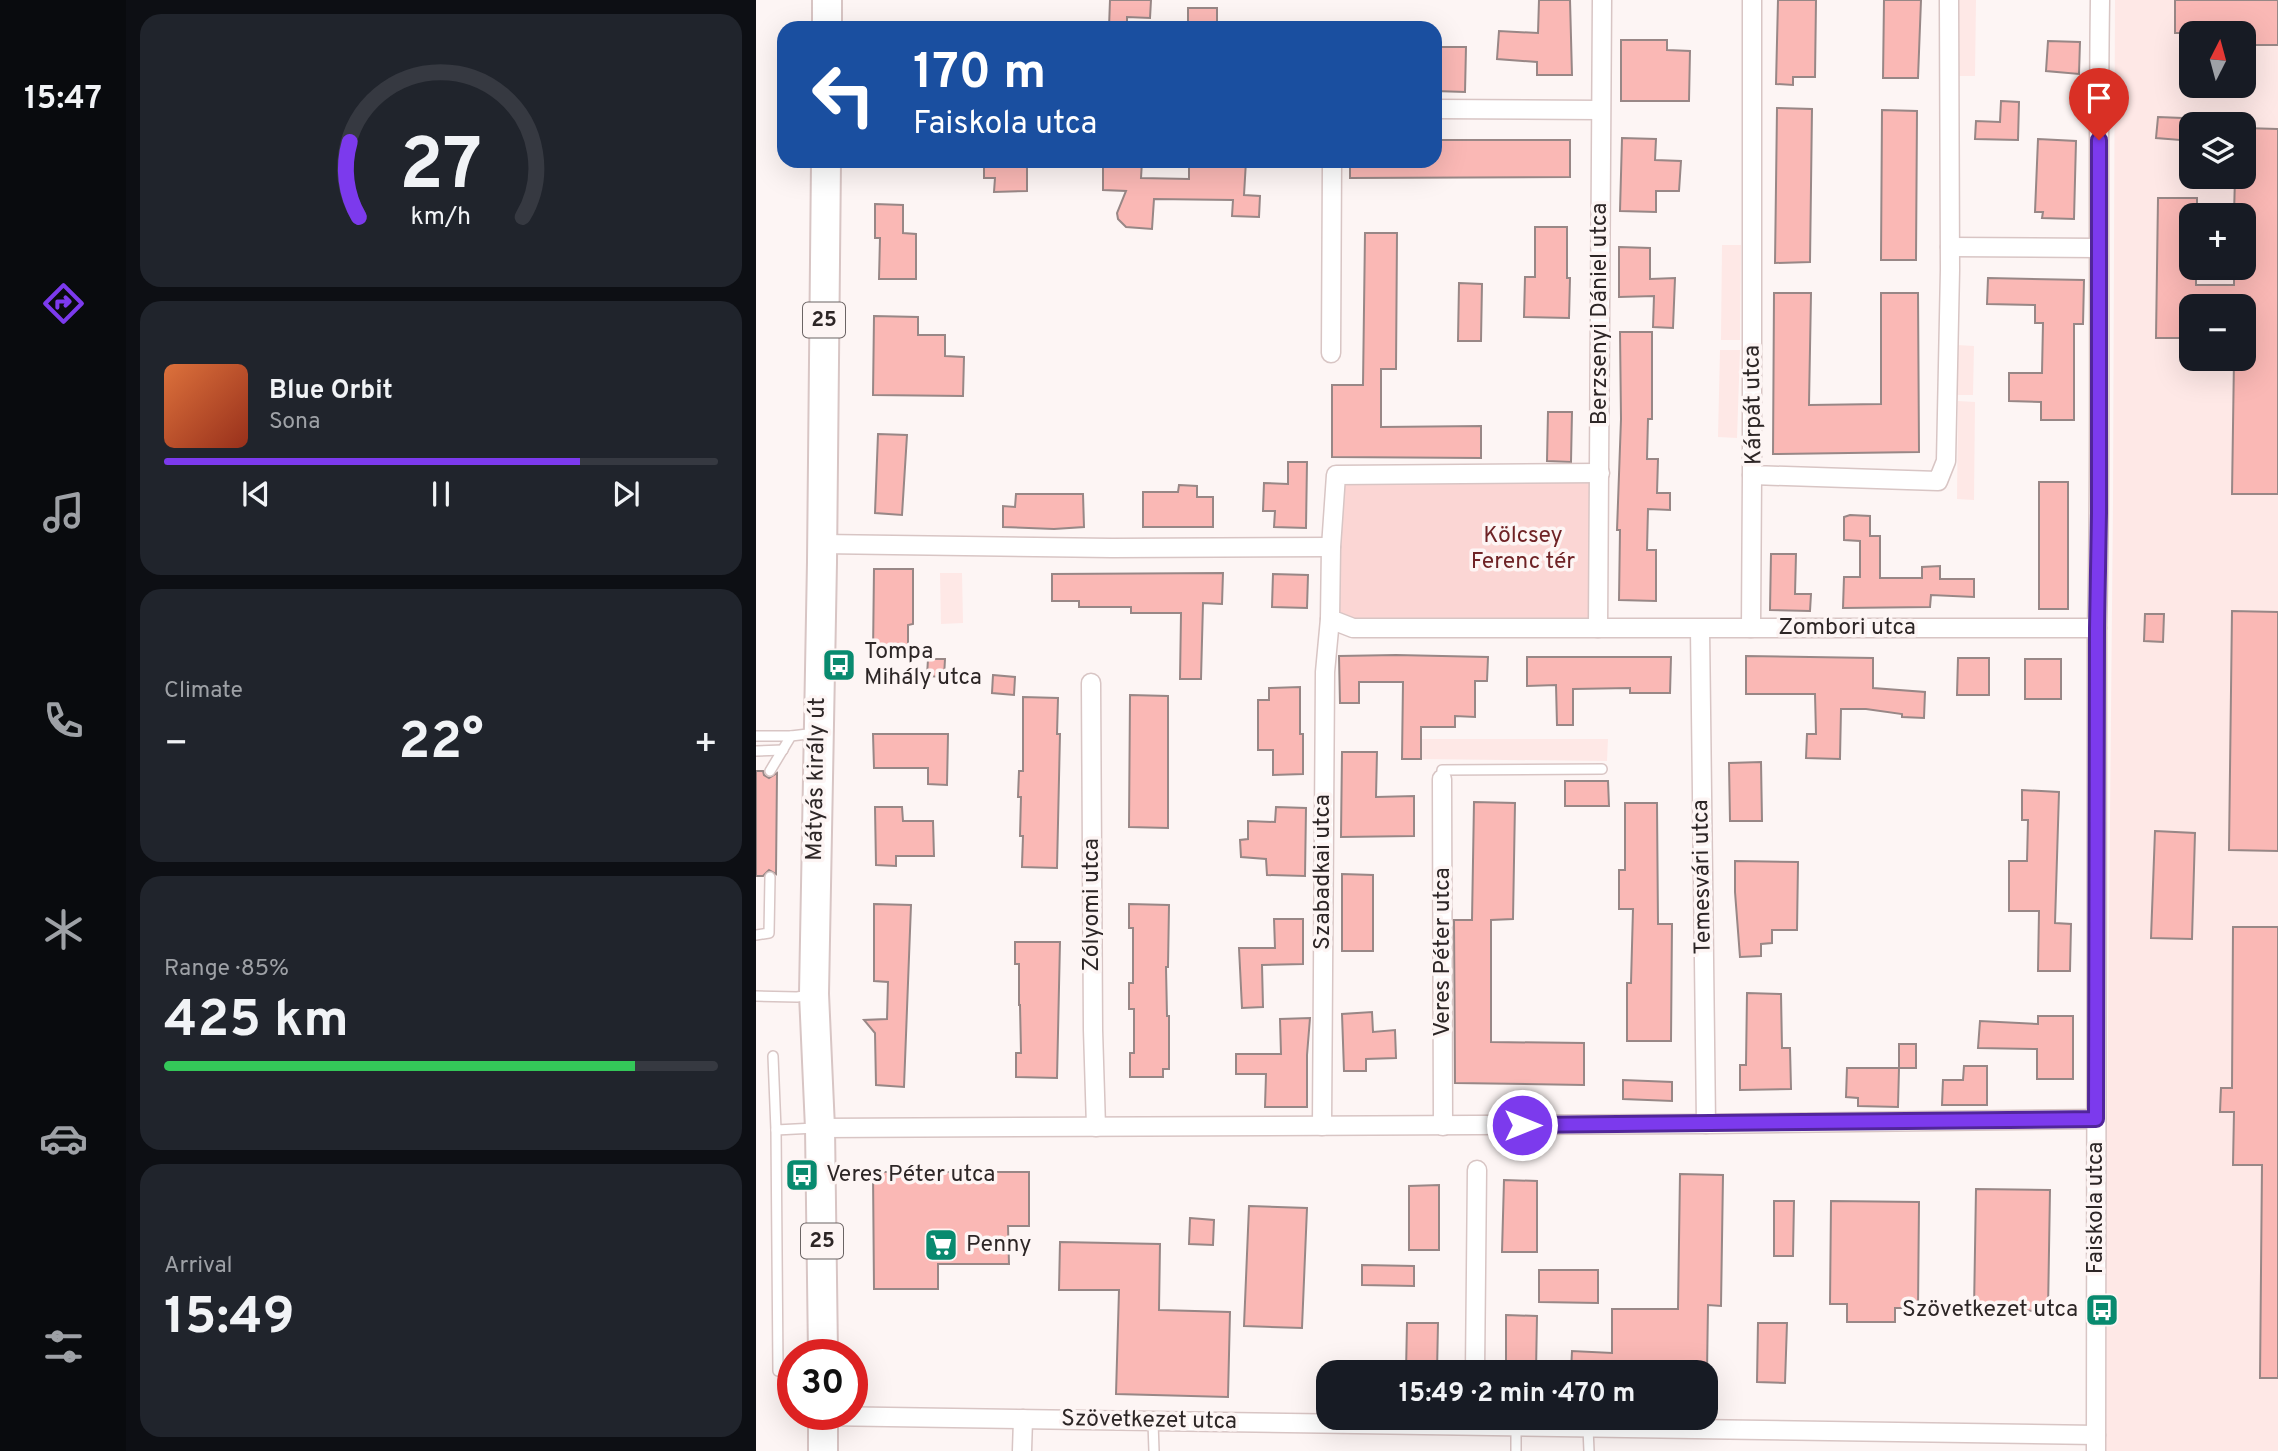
<!DOCTYPE html>
<html lang="en">
<head>
<meta charset="utf-8">
<style>
  :root { --surface:#171b24; --page:#20242c; --text:#f1f3f6; --muted:#9ea1a6; --line:#363941; --accent:#7c3aed }
  body { margin:0; font-family:Overpass,sans-serif; background:var(--page); color:var(--text); height:100vh; display:flex; flex-direction:column; font-size:26px; white-space:nowrap }
  * { box-sizing:border-box; margin:0 }
  p { font-size:23px; color:var(--muted) }
  .icon { flex:none; width:38px; height:38px; fill:none; stroke:currentColor; stroke-width:2; stroke-linecap:round; stroke-linejoin:round }
  .map { position:relative; flex:1; overflow:hidden }
  .side { display:flex; flex-direction:column; gap:14px; padding:14px; background:#0d0f14; width:630px }
  .side>* { flex:none }
  .hud { position:absolute; left:21px; top:21px; width:665px; height:147px; border-radius:21px; box-shadow:0 7px 28px #0002; background:#1a4fa0; color:#fff; overflow:hidden }
  .needle { width:46px; rotate:6deg }
  .tools { position:absolute; left:1423px; top:21px; display:grid; gap:14px }
  .tools a { display:grid; place-items:center; width:77px; height:77px; border-radius:14px; background:var(--surface); box-shadow:0 7px 28px #0002; font-size:35px }
  .speed { position:absolute; left:21px; top:1339px; display:flex; gap:14px; font-size:35px; font-weight:700; text-align:center }
  .speed>* { display:grid; place-content:center; width:91px; height:91px; border-radius:50%; background:var(--surface); box-shadow:0 7px 28px #0002; line-height:1 }
  .speed .limit { border:10px solid #d22; background:#fff; color:#111 }
  .pin { position:absolute; display:grid; place-items:center; width:60px; height:60px; color:#fff; margin:-72px -30px; border-radius:50% 50% 50% 0; rotate:-45deg; box-shadow:0 0 7px #0007 }
  .pin .icon { rotate:45deg }
  .me { position:absolute; width:77px; margin:-38px; rotate:90deg; stroke-linejoin:round; filter:drop-shadow(0 0 5px #0008) }
  .turn { display:flex; align-items:center; gap:24px; height:147px; padding:0 21px; font-size:32px }
  .turn .icon { width:91px; height:91px; stroke-width:2.5 }
  .turn b { display:block; font-size:49px; line-height:60px }
  .big { font-size:52px; font-weight:700; line-height:1.1 }
  .side .tile { flex:1; display:flex; flex-direction:column; justify-content:center; gap:10px; min-width:0; padding:0 24px; border-radius:21px; background:var(--page) }
  .side .dial { align-items:center; gap:0 }
  .dial svg { height:182px; overflow:visible; fill:none; stroke:var(--line); stroke-width:7; stroke-linecap:round; text-anchor:middle }
  .dial text { fill:var(--text); stroke:none }
  .song { display:flex; align-items:center; gap:21px }
  .cover { width:84px; height:84px; border-radius:10px; background:linear-gradient(135deg,hsl(20 70% 55%),hsl(10 70% 35%)) }
  .played { height:7px; border-radius:4px; background:linear-gradient(90deg,var(--accent) 75%,var(--line) 75%) }
  .keys { display:flex; justify-content:space-around; direction:ltr }
  .heat { display:flex; justify-content:space-between; align-items:center; font-size:38px; direction:ltr }
  .charge { height:10px; border-radius:5px; background:linear-gradient(90deg,#34c759 85%,var(--line) 0) }
  .trip { position:absolute; left:560px; top:1360px; width:402px; height:70px; border-radius:21px; background:var(--surface); box-shadow:0 7px 28px #0002; font-weight:700; line-height:70px; text-align:center }
  main { display:flex; flex:1; min-height:0 }
  .tab-bar { display:flex; flex-direction:column; width:126px; justify-content:space-around; align-items:center; background:#090b0e; color:var(--muted) }
  .tab-bar .icon { width:49px; height:49px }
  .tab-bar .on { color:var(--accent) }
  .tab-bar b { font-size:32px; color:var(--text) }
  .map>svg:first-child { display:block }
  .built { fill:#fee8e6; fill-rule:evenodd }
  .green { fill:#fbd6d4 }
  .building { fill:#fab8b5; stroke:#988786; stroke-width:2 }
  .lines { fill:none; stroke-linecap:round; stroke-linejoin:round }
  .lane-casing { stroke:#d8c5c4; stroke-width:12 }
  .street-casing { stroke:#d8c5c4; stroke-width:21 }
  .primary-casing { stroke:#d8c5c4; stroke-width:32 }
  .lane { stroke:#fff; stroke-width:9 }
  .street { stroke:#fff; stroke-width:18 }
  .primary { stroke:#fff; stroke-width:28 }
  .route-casing { stroke:#51269a; stroke-width:18 }
  .route { stroke:#7c3aed; stroke-width:12 }
  .labels { text-anchor:middle; dominant-baseline:central; stroke-width:7; stroke-linejoin:round; paint-order:stroke }
  .shield { fill:#fdf5f4; stroke:#6b6464; stroke-width:2 }
  .shield-label { font-size:21px; font-weight:bold; fill:#2d2626 }
  .street-label { font-size:23px; fill:#2d2626; stroke:#fdf5f4 }
  .park-label { font-size:23px; fill:#6f2326; stroke:#fdf5f4 }
  .poi-label { font-size:23px; fill:#2d2626; stroke:#fdf5f4; text-anchor:start }
</style>
</head>
<body>
<main>
<nav class="tab-bar">
<b>15:47</b>
<svg class="icon on" aria-label="directions" viewBox="0 0 24 24"><path d="M12 3l9 9-9 9-9-9zM9 14v-3h6M13 9l2 2-2 2"/></svg>
<svg class="icon" aria-label="music" viewBox="0 0 24 24"><path d="M9 18V5l10-2v13"/><circle cx="6" cy="18" r="3"/><circle cx="16" cy="16" r="3"/></svg>
<svg class="icon" aria-label="phone" viewBox="0 0 24 24"><path d="M5 4h4l2 5-3 2q2 4 5 5l2-3 5 2v4C11 20 4 13 5 4z"/></svg>
<svg class="icon" aria-label="climate" viewBox="0 0 24 24"><path d="M12 3v18M4 7l16 10M4 17L20 7"/></svg>
<svg class="icon" aria-label="car" viewBox="0 0 24 24"><path d="M5 17H2v-5l4-1 3-4h7l3 4 3 1v5h-3M9 17h6M6 11h13"/><circle cx="7" cy="17" r="2"/><circle cx="17" cy="17" r="2"/></svg>
<svg class="icon" aria-label="filters" viewBox="0 0 24 24"><path d="M4 7h16M4 17h16"/><circle cx="9" cy="7" r="2"/><circle cx="15" cy="17" r="2"/></svg>
</nav>
<section class="side">
<div class="tile dial"><svg viewBox="0 0 100 80">
<path d="M14 69A42 42 0 1 1 86 69"/>
<path d="M14 69A42 42 0 0 1 10 36" stroke="#7c3aed"/>
<text x="50" y="56" font-size="32" font-weight="700">27</text>
<text x="50" y="72" font-size="11">km/h</text>
</svg></div>
<div class="tile">
<div class="song"><i class="cover"></i><div><b>Blue Orbit</b><p>Sona</p></div></div>
<div class="played"></div>
<div class="keys"><svg class="icon" aria-label="previous" viewBox="0 0 24 24"><path d="M18 5L8 12l10 7zM5 5v14"/></svg><svg class="icon" aria-label="pause" viewBox="0 0 24 24"><path d="M8 5v14M16 5v14"/></svg><svg class="icon" aria-label="next" viewBox="0 0 24 24"><path d="M6 5l10 7-10 7zM19 5v14"/></svg></div>
</div>
<div class="tile"><p>Climate</p>
<div class="heat"><a>−</a><b class="big">22°</b><a>+</a></div>
</div>
<div class="tile"><p>Range · 85%</p><b class="big">425 km</b><div class="charge"></div></div>
<div class="tile"><p>Arrival</p><b class="big">15:49</b></div>
</section>
<div class="map">
<svg width="1522" height="1451" viewBox="0 0 1522 1451">
  <rect width="100%" height="100%" fill="#fdf5f4"/>
  <g class="built">
    <polygon points="1203,0 1220,0 1219,76 1202,76"/>
    <path d="M1359,0H1522V1451H1348L1357,503ZM1435,33H1488V86H1435ZM1435,124H1488V177H1435ZM1435,215H1488V268H1435ZM1435,306H1488V359H1435Z"/>
    <polygon points="966,245 985,245 984,340 965,340"/>
    <polygon points="1201,345 1218,346 1217,395 1199,395"/>
    <polygon points="964,350 984,350 981,438 962,437"/>
    <polygon points="1202,401 1219,402 1218,500 1201,499"/>
    <polygon points="184,573 206,573 207,623 185,624"/>
    <polygon points="665,739 852,739 851,761 665,759"/>
  </g>
  <polygon class="green" points="844,473 842,628 600,620 582,611 585,545 580,475"/>
  <g class="building">
    <polygon points="354,0 395,0 394,18 371,17 371,28 353,28"/>
    <polygon points="783,0 814,0 816,75 781,75 781,62 741,59 743,31 782,33"/>
    <polygon points="1022,0 1060,0 1059,77 1037,77 1037,85 1020,84"/>
    <polygon points="1128,0 1165,0 1162,78 1127,78"/>
    <polygon points="1419,0 1522,0 1522,45 1488,45 1488,33 1419,33"/>
    <rect x="432" y="8" width="29" height="20"/>
    <polygon points="865,40 911,40 911,50 934,51 933,101 865,101"/>
    <polygon points="1292,41 1324,42 1323,74 1290,71"/>
    <polygon points="679,47 710,47 709,92 679,91"/>
    <polygon points="1245,101 1263,102 1262,140 1219,139 1220,121 1244,122"/>
    <polygon points="1021,108 1056,109 1054,262 1019,263"/>
    <polygon points="1126,110 1161,111 1160,260 1125,260"/>
    <polygon points="1402,117 1426,118 1424,140 1400,138"/>
    <polygon points="1488,128 1522,129 1522,494 1476,494 1478,359 1488,359 1488,306 1435,306 1435,338 1400,338 1402,198 1441,198 1441,215 1435,215 1435,268 1440,268 1440,285 1478,285 1478,268 1488,268 1488,215 1478,215 1479,177 1488,177"/>
    <polygon points="866,138 900,139 899,160 925,161 923,191 900,191 900,212 864,211"/>
    <polygon points="1282,139 1320,141 1318,219 1286,218 1287,212 1279,212"/>
    <polygon points="679,140 814,140 814,177 594,178 594,161 679,161"/>
    <polygon points="228,161 271,161 271,191 238,192 239,178 228,178"/>
    <polygon points="347,161 386,161 385,178 433,179 433,161 490,161 488,195 504,196 503,217 476,216 477,200 398,199 396,229 370,227 362,219 361,213 370,191 347,190"/>
    <polygon points="119,204 147,205 147,233 160,234 160,279 123,279 124,238 119,238"/>
    <polygon points="779,227 811,227 811,278 814,278 813,318 768,317 769,277 779,277"/>
    <polygon points="609,233 641,233 640,369 625,369 625,427 725,426 725,458 576,457 576,385 607,385"/>
    <polygon points="863,247 894,248 894,279 919,278 917,328 897,327 898,296 863,297"/>
    <polygon points="1232,278 1328,280 1327,324 1318,324 1318,420 1285,420 1285,402 1253,401 1253,373 1286,373 1287,323 1279,323 1279,305 1231,304"/>
    <polygon points="703,283 726,284 725,341 702,341"/>
    <polygon points="1018,293 1055,293 1053,405 1125,404 1125,293 1162,293 1163,452 1017,454"/>
    <polygon points="118,316 162,317 162,335 189,335 189,356 208,357 207,396 117,395"/>
    <polygon points="864,332 896,332 896,419 892,419 891,459 902,459 901,493 914,493 914,510 892,509 891,550 900,550 900,601 863,600 864,530 861,530 865,419"/>
    <polygon points="792,412 816,412 815,462 791,461"/>
    <polygon points="122,434 151,435 146,515 119,513"/>
    <polygon points="532,462 551,462 550,528 518,527 519,511 507,511 508,483 532,484"/>
    <rect x="1283" y="482" width="29" height="127"/>
    <polygon points="423,485 441,486 441,497 457,497 457,527 387,527 387,492 422,492"/>
    <polygon points="260,494 327,494 328,527 298,529 247,527 247,506 259,507"/>
    <polygon points="1094,515 1114,516 1114,536 1124,536 1124,578 1166,578 1166,567 1184,566 1184,579 1218,579 1218,597 1175,595 1174,607 1087,608 1088,577 1104,577 1104,541 1088,540 1088,517"/>
    <polygon points="1015,554 1040,554 1039,594 1055,594 1054,611 1014,610"/>
    <polygon points="118,569 157,569 157,624 152,625 152,654 117,654"/>
    <polygon points="467,573 466,604 447,603 445,679 424,679 425,613 375,613 375,607 323,607 323,601 296,601 296,574"/>
    <polygon points="517,574 552,575 551,608 516,607"/>
    <polygon points="1476,611 1522,612 1522,851 1473,850"/>
    <polygon points="1389,614 1408,614 1407,642 1388,641"/>
    <polygon points="640,655 732,657 731,681 719,681 719,717 699,716 699,727 665,727 665,759 646,759 647,682 603,682 603,703 584,703 583,656"/>
    <polygon points="990,656 1117,658 1117,688 1169,692 1168,718 1146,717 1146,714 1110,709 1085,709 1084,759 1050,758 1051,734 1060,734 1059,694 990,694"/>
    <polygon points="771,657 915,657 914,693 874,693 874,688 817,689 817,725 801,725 800,685 771,686"/>
    <polygon points="1202,658 1233,658 1233,695 1201,695"/>
    <polygon points="172,659 189,659 188,677 171,676"/>
    <rect x="1269" y="659" width="36" height="40"/>
    <polygon points="237,675 259,677 258,695 236,693"/>
    <polygon points="544,687 544,734 547,734 547,774 517,775 517,750 502,750 502,700 513,700 513,688"/>
    <polygon points="374,695 412,696 412,828 373,827"/>
    <polygon points="267,697 302,698 301,734 304,734 301,868 266,867 267,836 264,836 265,797 262,797 263,771 267,771"/>
    <polygon points="117,734 192,734 191,785 172,784 172,768 118,768"/>
    <polygon points="586,752 621,752 620,797 658,796 658,836 585,837"/>
    <polygon points="1005,762 1006,821 974,821 973,763"/>
    <polygon points="0,771 7,771 8,775 13,778 21,773 20,874 13,870 7,876 0,876"/>
    <polygon points="809,781 852,781 853,806 809,806"/>
    <polygon points="1266,790 1303,792 1299,923 1315,924 1314,971 1282,971 1283,911 1253,911 1253,861 1271,861 1272,820 1266,820"/>
    <polygon points="718,802 759,803 757,919 735,920 735,1042 828,1043 828,1085 699,1083 698,920 716,920"/>
    <polygon points="869,803 901,803 902,924 916,924 915,1041 871,1041 871,983 875,983 877,909 863,909 863,870 869,870"/>
    <polygon points="119,807 146,807 147,821 177,821 178,856 140,856 140,866 120,865"/>
    <polygon points="520,807 550,808 549,876 511,875 510,859 485,857 484,840 492,839 492,821 519,822"/>
    <polygon points="1399,831 1439,833 1436,939 1395,938"/>
    <polygon points="979,861 1042,862 1041,930 1016,930 1016,943 1005,944 1005,956 984,957 979,892"/>
    <polygon points="586,874 617,875 617,951 586,951"/>
    <polygon points="118,904 155,905 148,1087 120,1085 119,1033 108,1020 131,1019 132,982 118,981"/>
    <polygon points="373,904 413,905 412,967 410,967 411,1016 413,1016 413,1069 407,1069 407,1077 374,1077 374,1053 378,1053 378,1009 373,1009 373,983 377,983 377,928 373,928"/>
    <polygon points="518,919 547,919 547,964 506,965 507,1007 486,1008 483,948 519,948"/>
    <polygon points="1477,927 1522,927 1522,1378 1504,1378 1506,1165 1477,1165 1478,1112 1464,1112 1465,1088 1476,1088"/>
    <polygon points="259,942 304,942 301,1078 260,1077 260,1053 265,1053 264,1005 263,1005 263,964 259,964"/>
    <polygon points="991,993 1025,994 1026,1048 1034,1048 1035,1089 984,1090 984,1065 990,1065"/>
    <polygon points="616,1012 617,1032 639,1030 640,1058 610,1059 610,1071 588,1071 586,1014"/>
    <polygon points="1282,1016 1317,1016 1317,1079 1281,1079 1281,1049 1222,1048 1224,1021 1282,1024"/>
    <polygon points="554,1018 551,1055 551,1107 509,1107 510,1074 480,1074 480,1054 525,1054 524,1019"/>
    <rect x="1143" y="1044" width="17" height="24"/>
    <polygon points="1208,1066 1231,1066 1231,1105 1186,1105 1187,1080 1207,1080"/>
    <polygon points="1091,1068 1143,1068 1142,1107 1102,1106 1102,1098 1090,1097"/>
    <polygon points="867,1080 916,1082 916,1101 867,1099"/>
    <polygon points="117,1172 273,1172 273,1226 252,1226 253,1264 182,1264 182,1289 118,1289"/>
    <polygon points="924,1174 967,1175 965,1306 952,1305 951,1372 815,1372 816,1351 856,1353 856,1309 922,1309"/>
    <polygon points="748,1180 781,1181 781,1252 746,1252"/>
    <polygon points="683,1185 683,1250 653,1250 653,1186"/>
    <polygon points="1220,1189 1294,1190 1292,1311 1218,1310"/>
    <polygon points="1018,1201 1038,1201 1037,1256 1018,1256"/>
    <polygon points="1075,1201 1163,1202 1162,1308 1139,1308 1139,1322 1091,1322 1091,1304 1074,1304"/>
    <polygon points="493,1206 551,1208 546,1328 488,1326"/>
    <polygon points="434,1218 458,1220 457,1245 433,1244"/>
    <polygon points="304,1242 404,1244 403,1310 474,1312 472,1397 360,1394 363,1290 303,1290"/>
    <polygon points="606,1265 658,1266 658,1286 606,1285"/>
    <polygon points="783,1270 842,1270 842,1303 783,1302"/>
    <polygon points="750,1315 781,1316 780,1372 750,1372"/>
    <polygon points="651,1323 682,1323 681,1372 650,1372"/>
    <polygon points="1002,1323 1031,1323 1029,1383 1001,1382"/>
  </g>
  <g class="lines">
    <defs>
      <g id="lane">
        <polyline points="0,736 35,736"/>
        <polyline points="0,751 27,750"/>
        <polyline points="14,771 35,736 60,733"/>
        <polyline points="686,779 686,770 846,769"/>
        <polyline points="0,935 13,933 14,877"/>
        <polyline points="0,996 41,997 54,995"/>
        <polyline points="17,1056 20,1130 59,1128"/>
        <polyline points="20,1130 22,1371"/>
        <polyline points="397,1422 398,1451"/>
        <polyline points="760,1427 760,1451"/>
        <polyline points="832,1428 833,1451"/>
      </g>
      <g id="street">
        <polyline points="996,0 996,475 1182,481 1190,461 1194,270 1193,0"/>
        <polyline points="679,109 844,110"/>
        <polyline points="1194,247 1342,248"/>
        <polyline points="575,353 576,161"/>
        <polyline points="844,473 580,475 575,547 574,619 597,628 1341,628"/>
        <polyline points="66,544 356,548 575,547"/>
        <polyline points="842,628 846,0"/>
        <polyline points="995,628 996,475"/>
        <polyline points="944,629 950,1124"/>
        <polyline points="335,683 337,1030 340,1127"/>
        <polyline points="686,779 687,1126"/>
        <polyline points="566,1126 569,672 574,619"/>
        <polyline points="64,1128 950,1124 1340,1119"/>
        <polyline points="719,1372 721,1170"/>
        <polyline points="67,1416 1340,1435"/>
        <polyline points="266,1451 267,1419"/>
        <path d="M1340,1451L1341,628C1346,418 1341,209 1344,0"/>
      </g>
      <g id="primary">
        <polyline points="71,0 71,28"/>
        <polyline points="67,1354 64,1128 58,994 66,562 70,161"/>
        <polyline points="67,1451 67,1414"/>
      </g>
    </defs>
    <use href="#lane" class="lane-casing"/>
    <use href="#street" class="street-casing"/>
    <use href="#primary" class="primary-casing"/>
    <use href="#lane" class="lane"/>
    <use href="#street" class="street"/>
    <use href="#primary" class="primary"/>
  </g>
  <g class="lines">
    <defs>
      <polyline id="route" points="766,1125 1340,1119 1341,628 1343,513 1343,140"/>
    </defs>
    <use href="#route" class="route-casing"/>
    <use href="#route" class="route"/>
  </g>
  <defs>
    <symbol id="bus-square" viewBox="-11 -11 22 22"><rect x="-9" y="-9" width="18" height="18" rx="4" fill="#098a6f" stroke="#fdf5f4"/><path d="M-5-6H5V4H4V6H2V4H-2V6H-4V4H-5ZM-3.5-4V0h7V-4ZM-3.5 1.2v1.5H-2V1.2ZM2 1.2v1.5H3.5V1.2Z" fill="#fff"/></symbol>
    <symbol id="supermarket-square" viewBox="-11 -11 22 22"><rect x="-9" y="-9" width="18" height="18" rx="4" fill="#098a6f" stroke="#fdf5f4"/><path d="M-6-5.5h2.5l.6 2H6L4.5 2H-2.5L-4.4-4H-6ZM-1.5 3.2a1.3 1.3 0 1 0 .1 0ZM3 3.2a1.3 1.3 0 1 0 .1 0Z" fill="#fff"/></symbol>
  </defs>
  <g fill-rule="evenodd">
    <use href="#bus-square" x="64" y="646" width="38" height="38"/>
    <use href="#bus-square" x="27" y="1156" width="38" height="38"/>
    <use href="#supermarket-square" x="166" y="1226" width="38" height="38"/>
    <use href="#bus-square" x="1327" y="1291" width="38" height="38"/>
  </g>
  <g class="labels">
    <g class="shield">
      <rect x="47" y="302.5" width="42" height="35" rx="5"/>
      <rect x="45" y="1223.5" width="42" height="35" rx="5"/>
    </g>
    <g class="shield-label">
      <text x="68" y="320">25</text>
      <text x="66" y="1241">25</text>
    </g>
    <g class="street-label">
      <text transform="translate(844 314) rotate(-90)">Berzsenyi Dániel utca</text>
      <text transform="translate(998 405) rotate(-91)">Kárpát utca</text>
      <text x="1091" y="628">Zombori utca</text>
      <text transform="translate(61 779) rotate(-89)">Mátyás király út</text>
      <text transform="translate(567 872) rotate(-90)">Szabadkai utca</text>
      <text transform="translate(947 877) rotate(-91)">Temesvári utca</text>
      <text transform="translate(336 905) rotate(-90)">Zólyomi utca</text>
      <text transform="translate(687 952) rotate(-90)">Veres Péter utca</text>
      <text transform="translate(1340 1208) rotate(-90)">Faiskola utca</text>
      <text transform="translate(393 1421) rotate(1)">Szövetkezet utca</text>
    </g>
    <g class="park-label">
      <text x="767" y="536">Kölcsey<tspan x="767" dy="26">Ferenc tér</tspan></text>
    </g>
    <g class="poi-label">
      <text x="108" y="652">Tompa<tspan x="108" dy="26">Mihály utca</tspan></text>
      <text x="70" y="1175">Veres Péter utca</text>
      <text x="210" y="1245">Penny</text>
      <text x="1322" y="1310" text-anchor="end">Szövetkezet utca</text>
    </g>
  </g>
</svg>
<div class="tools">
<a><svg class="needle" viewBox="-14 -14 28 28"><path d="M0-13l5 13h-10z" fill="#e53935"/><path d="M0 13l5-13h-10z" fill="#9ea1a6"/></svg></a>
<a><svg class="icon" aria-label="layers" viewBox="0 0 24 24"><path d="M12 4l9 5-9 5-9-5zM3 14l9 5 9-5"/></svg></a>
<a>+</a>
<a>−</a>
</div>
<div class="speed"><div class="limit">30</div></div>
<div class="pin" style="left:1343px;top:140px;background:#d93025"><svg class="icon" aria-label="arrive" viewBox="0 0 24 24"><path d="M6 21V4h12l-3 4 3 4H6"/></svg></div>
<svg class="me" style="left:766px;top:1125px" viewBox="-20 -20 40 40"><circle r="17" fill="#7c3aed" stroke="#fff" stroke-width="3"/><path d="M0-11L8 9 0 5-8 9z" fill="#fff"/></svg>
<div class="trip">15:49 · 2 min · 470 m</div>
<div class="hud">
<div class="turn"><svg class="icon" aria-label="left" viewBox="0 0 24 24"><path d="M17 20v-9H6M10 6l-5 5 5 5"/></svg><div><b>170 m</b>Faiskola utca</div></div>
</div>
</div>
</main>
</body>
</html>
